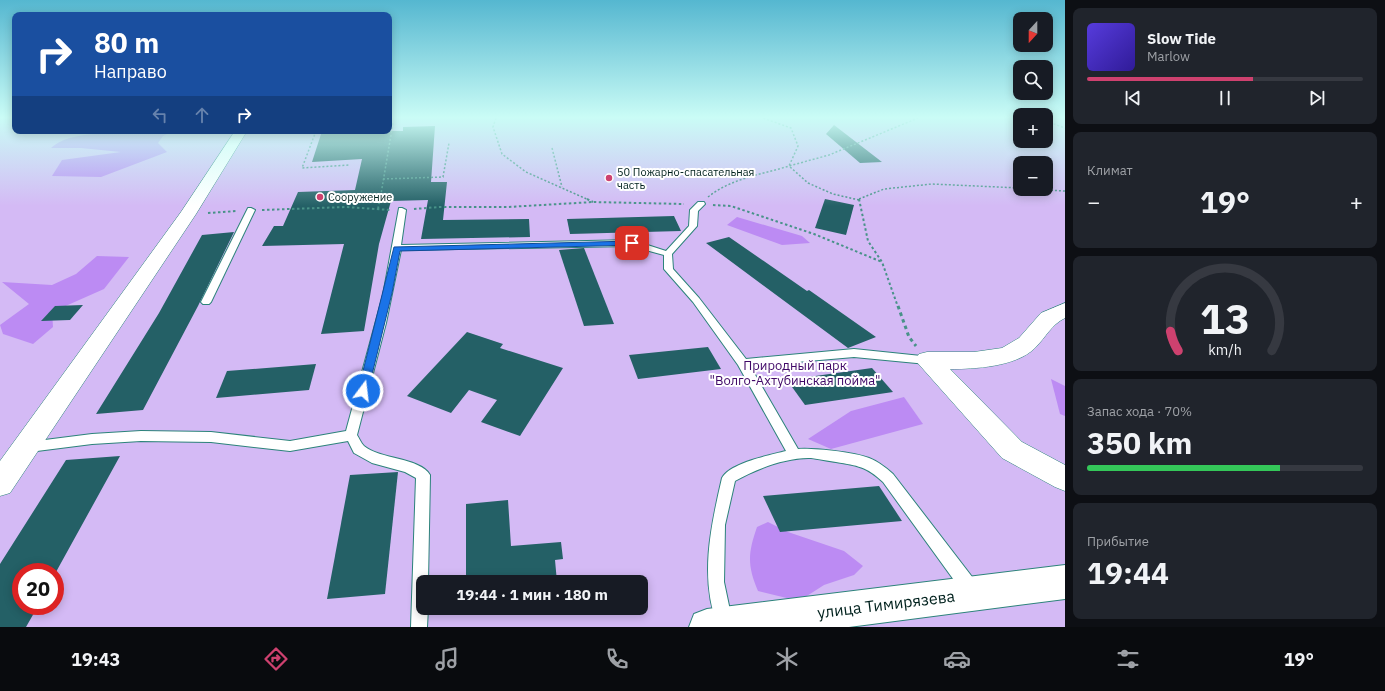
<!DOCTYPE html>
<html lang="ru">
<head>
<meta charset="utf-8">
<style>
  :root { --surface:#171b24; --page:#20242c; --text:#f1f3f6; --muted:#9ea1a6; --line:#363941; --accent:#ce416f }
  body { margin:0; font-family:"IBM Plex Sans",sans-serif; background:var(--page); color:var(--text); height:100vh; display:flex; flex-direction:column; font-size:15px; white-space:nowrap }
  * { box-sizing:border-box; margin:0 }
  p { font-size:13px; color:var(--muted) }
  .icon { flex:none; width:22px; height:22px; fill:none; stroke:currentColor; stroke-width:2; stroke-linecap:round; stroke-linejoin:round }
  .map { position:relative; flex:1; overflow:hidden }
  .details { display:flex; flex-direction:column; gap:8px; padding:8px; background:#0d0f14; width:320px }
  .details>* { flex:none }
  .hud { position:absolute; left:12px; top:12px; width:380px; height:122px; border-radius:8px; box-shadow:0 2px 10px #0003; background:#1a4fa0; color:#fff; overflow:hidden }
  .needle { width:26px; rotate:201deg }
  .controls { position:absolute; left:1013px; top:12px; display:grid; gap:8px }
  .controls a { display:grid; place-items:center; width:40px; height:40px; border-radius:8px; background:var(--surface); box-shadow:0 2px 10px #0003; font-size:20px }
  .speed { position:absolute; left:12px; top:563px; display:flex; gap:8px; font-size:20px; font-weight:700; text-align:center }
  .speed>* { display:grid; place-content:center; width:52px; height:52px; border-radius:50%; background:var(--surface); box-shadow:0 2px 10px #0003; line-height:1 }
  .speed .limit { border:6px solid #d22; background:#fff; color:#111 }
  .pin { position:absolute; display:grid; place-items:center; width:34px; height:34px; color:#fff; margin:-17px; border-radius:8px; box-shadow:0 2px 6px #0006 }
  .me { position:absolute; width:44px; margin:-22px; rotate:15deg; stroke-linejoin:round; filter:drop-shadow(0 0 3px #0008) }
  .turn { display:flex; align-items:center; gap:14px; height:84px; padding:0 16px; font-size:18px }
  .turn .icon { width:52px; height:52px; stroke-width:2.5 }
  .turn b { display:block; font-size:28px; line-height:34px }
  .lanes { display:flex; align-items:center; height:38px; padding:0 16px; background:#0003; justify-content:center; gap:20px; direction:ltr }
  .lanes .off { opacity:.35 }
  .big { font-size:30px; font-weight:700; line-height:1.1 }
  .details .card { flex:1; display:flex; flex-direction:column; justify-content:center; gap:6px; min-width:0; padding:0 14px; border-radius:8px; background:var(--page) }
  .details .dial { align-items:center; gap:0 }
  .dial svg { height:104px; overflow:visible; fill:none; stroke:var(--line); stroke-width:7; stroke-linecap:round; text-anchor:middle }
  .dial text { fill:var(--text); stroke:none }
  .song { display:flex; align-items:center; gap:12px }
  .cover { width:48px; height:48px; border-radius:6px; background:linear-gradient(135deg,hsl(250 70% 55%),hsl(250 70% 35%)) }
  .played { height:4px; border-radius:2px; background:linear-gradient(90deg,var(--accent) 60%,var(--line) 60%) }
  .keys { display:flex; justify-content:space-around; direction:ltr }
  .heat { display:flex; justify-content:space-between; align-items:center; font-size:22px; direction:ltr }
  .charge { height:6px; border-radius:3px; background:linear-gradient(90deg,#34c759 70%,var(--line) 0) }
  .trip { position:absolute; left:416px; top:575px; width:232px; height:40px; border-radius:8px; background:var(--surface); box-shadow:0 2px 10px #0003; font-weight:700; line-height:40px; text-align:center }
  .tab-bar { display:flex; height:64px; justify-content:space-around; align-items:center; background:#090b0e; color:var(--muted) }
  .tab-bar .icon { width:28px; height:28px }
  .tab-bar .selected { color:var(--accent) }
  .tab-bar b { font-size:18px; color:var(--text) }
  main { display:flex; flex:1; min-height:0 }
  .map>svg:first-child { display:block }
  .green { fill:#d4baf5; fill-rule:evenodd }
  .forest { fill:#bc8bf3 }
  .building { fill:#246066 }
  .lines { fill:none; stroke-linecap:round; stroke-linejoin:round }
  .service-casing { stroke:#2c837a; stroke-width:2 }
  .minor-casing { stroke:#2c837a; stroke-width:1 }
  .tertiary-casing { stroke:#2c837a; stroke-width:2 }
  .path-far2 { stroke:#489288; stroke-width:1.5; stroke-dasharray:2 2; stroke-linecap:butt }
  .path-far1 { stroke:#489288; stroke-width:2; stroke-dasharray:2.5 2.5; stroke-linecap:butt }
  .path { stroke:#489288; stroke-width:3; stroke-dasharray:3.5 3.5; stroke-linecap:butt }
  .service { fill:#fff; fill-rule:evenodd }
  .minor { fill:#fff; fill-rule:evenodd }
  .tertiary { fill:#fff; fill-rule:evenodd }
  .route { fill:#1a73e8; stroke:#114b97 }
  .poi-dot { fill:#ce416f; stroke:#fff; stroke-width:1.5 }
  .labels { text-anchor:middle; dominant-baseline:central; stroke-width:4; stroke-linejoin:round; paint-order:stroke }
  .far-poi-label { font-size:11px; fill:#00211d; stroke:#fff; text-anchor:start }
  .park-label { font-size:13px; fill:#400867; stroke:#fff }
  .near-street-label { font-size:16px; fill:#00211d; stroke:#fff }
</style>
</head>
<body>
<main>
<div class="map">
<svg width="1065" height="627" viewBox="0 0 1065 627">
  <rect width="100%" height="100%" fill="#8af8ea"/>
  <path class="green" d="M0,118H15V131H389V118H1020V141H1046V118H1065V627H0ZM1020,163H1046V189H1020ZM21,572H55V606H21ZM423,582H641V608H423Z"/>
  <g class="forest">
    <path d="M139,131H173L163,136L158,143L167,152L101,177L52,176L62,160L121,152L81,148H51C72,129 112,136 139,131Z"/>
    <polygon points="737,217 802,236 810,243 782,245 727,225"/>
    <polygon points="97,256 129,257 104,289 52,312 53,327 33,344 3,334 0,325 29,304 2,282 52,285 76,274"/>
    <polygon points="1051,379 1065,386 1065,416 1060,414"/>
    <polygon points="904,397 923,424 831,449 808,439 851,411"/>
    <path d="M768,522L788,532L844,551L863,566L854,575L824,585L799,601L758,591C747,565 748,553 757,527Z"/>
  </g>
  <g class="building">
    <polygon points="834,125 882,162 860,163 826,134"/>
    <polygon points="435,126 431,182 447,182 443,220 529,219 530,237 421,239 428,200 391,201 379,244 364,331 321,334 344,244 262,246 274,226 283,226 298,192 355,190 362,159 312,162 322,131 403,131 403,127"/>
    <polygon points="825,199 854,205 846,235 815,228"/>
    <polygon points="674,216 681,231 570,234 567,219"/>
    <polygon points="234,232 198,306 143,410 96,414 159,313 202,235"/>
    <polygon points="729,237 807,291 809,290 876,337 848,348 706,243"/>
    <polygon points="584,248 614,324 584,326 559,250"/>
    <polygon points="83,305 70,320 41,321 55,306"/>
    <polygon points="467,332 503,344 500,348 563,368 520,436 481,422 497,400 469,390 451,413 407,396"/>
    <polygon points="708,347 721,369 638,379 629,355"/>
    <polygon points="316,364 309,390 216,398 227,371"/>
    <polygon points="872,368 893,392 805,405 787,380"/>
    <polygon points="120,456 56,572 21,572 21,606 38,606 26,627 0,627 0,564 66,460"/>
    <polygon points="398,472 385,594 327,599 350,475"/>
    <polygon points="879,486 902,521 780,532 763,496"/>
    <polygon points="508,500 511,546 561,542 563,559 555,560 557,582 466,582 466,504"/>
  </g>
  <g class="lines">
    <defs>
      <g id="service">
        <path d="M698,202H704L705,204L698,211L697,226L672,254L673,269L699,298L746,359L854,349L931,357L932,360L931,363L927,364L854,357L750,366L798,449C814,448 854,452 869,458C879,462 885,467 893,474L976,582L978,588L976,594L970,596L964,594L883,482C866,466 858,466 836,462C828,461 819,459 811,458C787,457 756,469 735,481L725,525L724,582L732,620L730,626H718C699,579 711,525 722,478C730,463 770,455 786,451L738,365L693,302L664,269V255L631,246L401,250L386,323L357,435C359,438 361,443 364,446C379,459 421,458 430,475L428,582H423V608H428L427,627H411L416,478L405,472L372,463L354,453L348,441L290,451L211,442L141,441L92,444L29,452L24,451L23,447L24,443L29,442L92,434L141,431L211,432L290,441L346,431L383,295L399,208H402L406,210L401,245L632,240L666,251L689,226L690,210Z"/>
        <polygon points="248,208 251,208 255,210 211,302 209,304 203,304 201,302"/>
      </g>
      <g id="minor">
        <polygon points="235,131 247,131 196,214 10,493 0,496 0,461 181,212"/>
        <path d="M1065,303V318C1051,325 1046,337 1035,348C1016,367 974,369 950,369L1022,442L1065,465V491L1055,487L1002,458L915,360L919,354L927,352H974L1002,348L1019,338L1041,313Z"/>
      </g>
      <polygon id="tertiary" points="1065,565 1065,599 849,627 689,627 694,614 707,609"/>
    </defs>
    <use href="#service" class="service-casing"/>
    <use href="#minor" class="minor-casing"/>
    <use href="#tertiary" class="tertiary-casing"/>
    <g class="path-far2">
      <polyline points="496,118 493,127 502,154 526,172 589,200"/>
      <polyline points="1046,121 1065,128"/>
      <polyline points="316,131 302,168 350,165"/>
      <polyline points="552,148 562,187"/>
      <polyline points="383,179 443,177 449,143"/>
      <polyline points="1031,189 1065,191"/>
      <path d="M708,197C732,178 760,175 789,166L798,146L791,128L763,118"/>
      <polyline points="859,199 884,189 932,184 1020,188"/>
      <polyline points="380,200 393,123 389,123"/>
      <polyline points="859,200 833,194 808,183 789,166 829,155 918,118"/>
    </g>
    <g class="path-far1">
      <polyline points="587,199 593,202"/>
      <polyline points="859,199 868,241 882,262 898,307"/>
      <polyline points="713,205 731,206 814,234 882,262"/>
      <polyline points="378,209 380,199"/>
      <polyline points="414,209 439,207 508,207 593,202 684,204"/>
      <polyline points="262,210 346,207 391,210"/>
      <polyline points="208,213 237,211"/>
    </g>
    <polyline class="path" points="898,306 909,337 916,346"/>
    <use href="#service" class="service"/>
    <use href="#minor" class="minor"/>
    <use href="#tertiary" class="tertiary"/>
  </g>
  <linearGradient id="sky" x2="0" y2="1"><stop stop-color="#55b7d0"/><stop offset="0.57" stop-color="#cafcf6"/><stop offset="1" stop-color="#cafcf6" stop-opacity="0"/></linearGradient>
  <rect width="1065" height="206" fill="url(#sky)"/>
  <polygon class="route" points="632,241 636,243 635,245 400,251 392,293 368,391 363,395 358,391 394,247"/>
  <g class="poi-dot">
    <circle cx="609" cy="178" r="4"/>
    <circle cx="320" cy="197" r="4"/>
  </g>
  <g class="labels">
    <g class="far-poi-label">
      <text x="617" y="172">50 Пожарно-спасательная<tspan x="617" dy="13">часть</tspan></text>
      <text x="328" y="197">Сооружение</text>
    </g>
    <g class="park-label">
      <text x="795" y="365">Природный парк<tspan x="795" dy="15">"Волго-Ахтубинская пойма"</tspan></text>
    </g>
    <g class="near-street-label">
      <text transform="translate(886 604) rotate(-7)">улица Тимирязева</text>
    </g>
  </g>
</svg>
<div class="controls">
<a><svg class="needle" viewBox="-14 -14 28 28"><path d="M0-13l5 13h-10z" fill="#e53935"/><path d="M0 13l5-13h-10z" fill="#9ea1a6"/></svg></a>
<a><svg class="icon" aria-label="search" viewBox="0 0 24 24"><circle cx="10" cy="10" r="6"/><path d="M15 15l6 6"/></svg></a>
<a>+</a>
<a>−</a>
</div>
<div class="speed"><div class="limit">20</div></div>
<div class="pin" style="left:632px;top:243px;background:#d93025"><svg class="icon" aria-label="arrive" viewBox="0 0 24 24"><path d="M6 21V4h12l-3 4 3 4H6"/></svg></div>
<svg class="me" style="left:363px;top:391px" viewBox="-20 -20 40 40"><circle r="17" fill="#1a73e8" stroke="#fff" stroke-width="3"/><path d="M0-11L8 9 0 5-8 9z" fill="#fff"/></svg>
<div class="trip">19:44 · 1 мин · 180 m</div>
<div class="hud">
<div class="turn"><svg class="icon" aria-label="right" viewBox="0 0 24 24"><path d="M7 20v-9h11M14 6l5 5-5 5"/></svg><div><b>80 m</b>Направо</div></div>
<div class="lanes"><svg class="icon off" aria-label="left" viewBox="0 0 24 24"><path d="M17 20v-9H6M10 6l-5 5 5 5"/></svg><svg class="icon off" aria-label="ahead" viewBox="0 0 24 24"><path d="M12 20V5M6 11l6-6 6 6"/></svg><svg class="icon" aria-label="right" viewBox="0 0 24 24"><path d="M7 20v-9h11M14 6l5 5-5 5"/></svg></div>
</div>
</div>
<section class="details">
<div class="card">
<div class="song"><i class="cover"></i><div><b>Slow Tide</b><p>Marlow</p></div></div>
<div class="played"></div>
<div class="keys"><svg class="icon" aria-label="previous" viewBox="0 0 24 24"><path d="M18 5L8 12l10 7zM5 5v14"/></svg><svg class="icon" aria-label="pause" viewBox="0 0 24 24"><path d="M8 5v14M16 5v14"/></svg><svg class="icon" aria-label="next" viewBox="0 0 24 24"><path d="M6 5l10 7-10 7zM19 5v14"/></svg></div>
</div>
<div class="card"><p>Климат</p>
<div class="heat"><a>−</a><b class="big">19°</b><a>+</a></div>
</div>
<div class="card dial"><svg viewBox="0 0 100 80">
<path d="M14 69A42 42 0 1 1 86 69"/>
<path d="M14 69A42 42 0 0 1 8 54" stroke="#ce416f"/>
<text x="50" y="56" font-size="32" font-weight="700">13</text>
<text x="50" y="72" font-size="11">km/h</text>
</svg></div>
<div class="card"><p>Запас хода · 70%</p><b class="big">350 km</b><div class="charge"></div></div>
<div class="card"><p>Прибытие</p><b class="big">19:44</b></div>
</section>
</main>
<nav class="tab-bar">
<b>19:43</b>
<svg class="icon selected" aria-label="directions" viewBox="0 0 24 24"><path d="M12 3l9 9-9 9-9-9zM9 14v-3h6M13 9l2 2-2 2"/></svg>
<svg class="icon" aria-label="music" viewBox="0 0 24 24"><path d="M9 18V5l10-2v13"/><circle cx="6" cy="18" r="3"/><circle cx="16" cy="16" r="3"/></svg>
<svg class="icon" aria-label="phone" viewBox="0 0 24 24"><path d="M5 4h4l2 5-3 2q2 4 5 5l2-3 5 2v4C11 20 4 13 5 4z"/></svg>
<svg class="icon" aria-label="climate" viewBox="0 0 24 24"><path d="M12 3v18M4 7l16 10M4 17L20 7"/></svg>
<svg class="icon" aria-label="car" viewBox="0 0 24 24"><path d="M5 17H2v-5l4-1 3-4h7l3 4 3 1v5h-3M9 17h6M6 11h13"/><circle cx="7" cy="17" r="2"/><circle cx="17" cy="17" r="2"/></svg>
<svg class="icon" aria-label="filters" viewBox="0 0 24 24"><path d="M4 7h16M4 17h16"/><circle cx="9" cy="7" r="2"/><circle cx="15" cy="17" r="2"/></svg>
<b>19°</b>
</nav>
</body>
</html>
